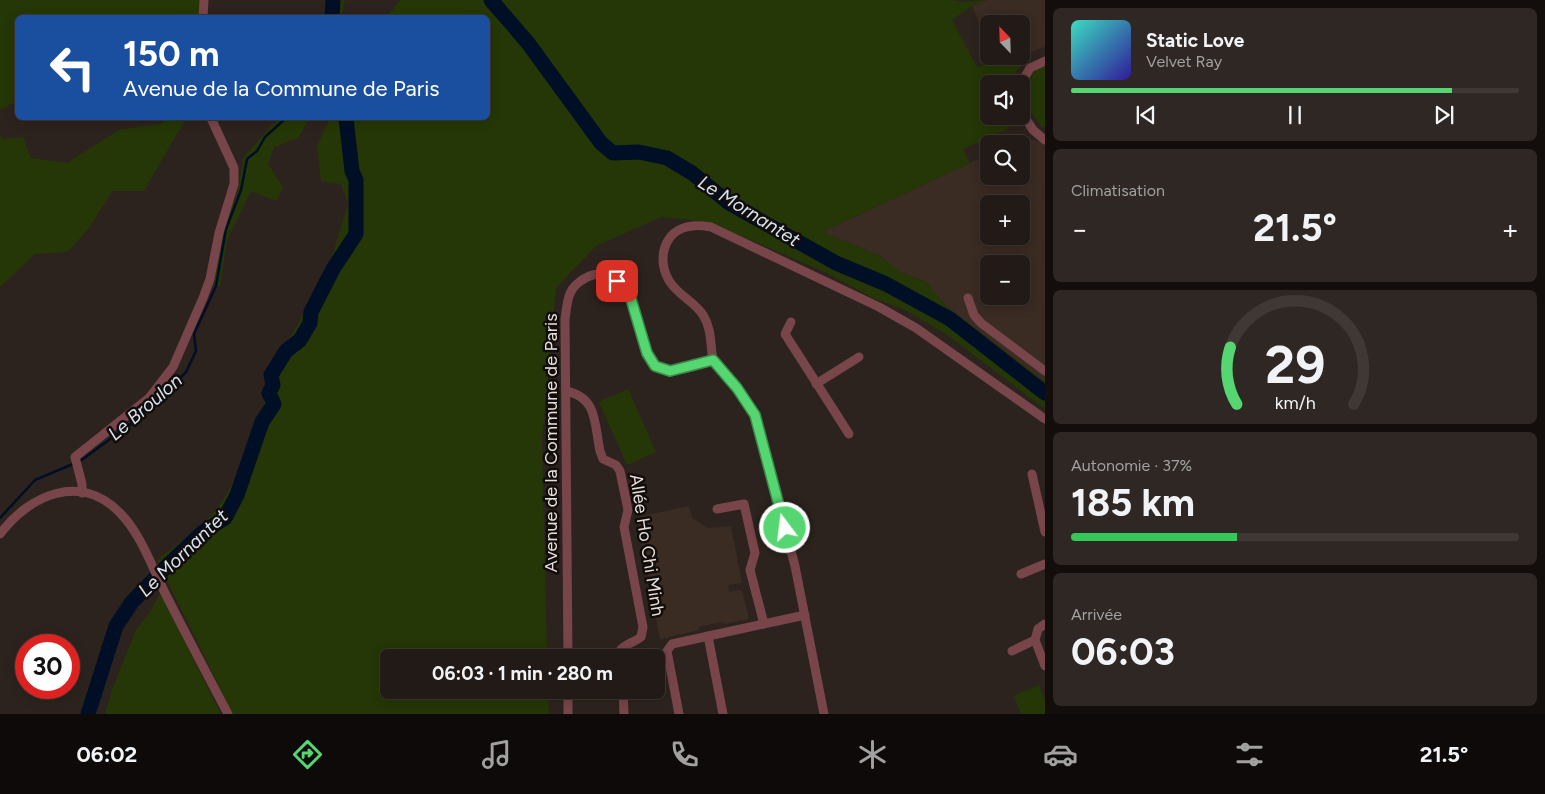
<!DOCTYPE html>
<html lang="fr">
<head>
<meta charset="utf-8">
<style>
  :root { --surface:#221a16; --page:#2e2723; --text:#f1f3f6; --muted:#a2a1a1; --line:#3f3835; --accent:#56d671 }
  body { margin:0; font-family:Figtree,sans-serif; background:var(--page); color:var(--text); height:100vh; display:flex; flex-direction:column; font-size:19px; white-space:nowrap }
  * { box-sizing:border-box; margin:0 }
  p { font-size:16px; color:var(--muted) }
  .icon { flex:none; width:28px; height:28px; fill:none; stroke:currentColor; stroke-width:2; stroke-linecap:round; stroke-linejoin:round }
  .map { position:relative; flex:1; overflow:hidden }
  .drawer { display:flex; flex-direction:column; gap:8px; padding:8px; background:#130e0c; width:500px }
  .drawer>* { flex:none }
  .top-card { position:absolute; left:15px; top:15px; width:475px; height:105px; border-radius:8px; box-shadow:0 2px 12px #0003,0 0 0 1px var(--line); background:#1a4fa0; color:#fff; overflow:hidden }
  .needle { width:32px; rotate:337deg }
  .controls { position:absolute; left:980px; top:15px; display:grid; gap:10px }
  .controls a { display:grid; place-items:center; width:50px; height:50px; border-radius:8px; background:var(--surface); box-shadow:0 2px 12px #0003,0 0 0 1px var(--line); font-size:25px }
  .speed { position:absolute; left:15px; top:634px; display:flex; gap:10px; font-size:25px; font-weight:700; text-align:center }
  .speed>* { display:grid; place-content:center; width:65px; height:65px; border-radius:50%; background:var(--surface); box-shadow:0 2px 12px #0003,0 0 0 1px var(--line); line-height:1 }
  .speed .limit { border:8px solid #d22; background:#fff; color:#111 }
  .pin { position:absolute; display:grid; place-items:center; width:42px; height:42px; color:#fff; margin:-21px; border-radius:10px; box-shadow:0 2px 8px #0006 }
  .me { position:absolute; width:55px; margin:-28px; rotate:345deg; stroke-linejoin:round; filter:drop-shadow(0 0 4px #0008) }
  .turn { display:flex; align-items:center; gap:18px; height:105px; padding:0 25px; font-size:22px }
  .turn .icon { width:65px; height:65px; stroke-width:2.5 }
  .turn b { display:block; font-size:35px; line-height:42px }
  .big { font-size:38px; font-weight:700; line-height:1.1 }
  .drawer .card { flex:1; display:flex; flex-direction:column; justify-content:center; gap:8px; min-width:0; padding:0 18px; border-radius:8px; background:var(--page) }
  .drawer .dial { align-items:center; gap:0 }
  .dial svg { height:130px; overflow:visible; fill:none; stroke:var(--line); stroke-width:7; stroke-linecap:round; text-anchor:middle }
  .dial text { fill:var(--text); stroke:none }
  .song { display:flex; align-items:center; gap:15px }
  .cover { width:60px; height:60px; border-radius:8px; background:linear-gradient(135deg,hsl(170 70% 55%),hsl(250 70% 35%)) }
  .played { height:5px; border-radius:2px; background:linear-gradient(90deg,var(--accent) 85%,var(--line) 85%) }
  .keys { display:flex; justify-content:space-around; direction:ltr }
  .heat { display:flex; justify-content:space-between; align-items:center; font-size:28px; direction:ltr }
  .charge { height:8px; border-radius:4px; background:linear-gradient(90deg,#34c759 37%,var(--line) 0) }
  .trip { position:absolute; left:380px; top:649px; width:285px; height:50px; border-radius:8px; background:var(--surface); box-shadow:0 2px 12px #0003,0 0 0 1px var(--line); font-weight:700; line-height:50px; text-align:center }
  .tab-bar { display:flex; height:80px; justify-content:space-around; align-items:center; background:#0e0a09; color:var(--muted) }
  .tab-bar .icon { width:35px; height:35px }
  .tab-bar .current { color:var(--accent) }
  .tab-bar b { font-size:22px; color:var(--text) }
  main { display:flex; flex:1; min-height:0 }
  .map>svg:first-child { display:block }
  .built { fill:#3a2b23; fill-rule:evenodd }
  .green { fill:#253706 }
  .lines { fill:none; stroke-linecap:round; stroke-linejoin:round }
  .stream { stroke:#000f26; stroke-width:2.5 }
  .river { stroke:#000f26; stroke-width:15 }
  .minor { stroke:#78454a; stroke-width:9 }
  .route-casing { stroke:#388b49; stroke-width:12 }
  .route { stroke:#56d671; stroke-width:9 }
  .labels { text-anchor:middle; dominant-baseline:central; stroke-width:5; stroke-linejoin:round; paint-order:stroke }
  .street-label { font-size:18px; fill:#e5deda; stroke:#120d0b }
  .water-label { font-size:19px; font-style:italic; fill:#d5e3f2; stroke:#120d0b }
</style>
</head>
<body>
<main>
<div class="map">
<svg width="1045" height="714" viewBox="0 0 1045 714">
  <rect width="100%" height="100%" fill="#2d231e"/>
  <g class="built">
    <polygon points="987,0 1045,0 1045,47 1021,55 1021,24 989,24 989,46 972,6"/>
    <path d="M1020,139L1045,141V382L946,306L926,282L900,272L878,255L822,232L989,154V176H1021V144H1009ZM989,204H1021V236H989ZM989,264H1021V296H989Z"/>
    <polygon points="689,506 692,518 708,528 731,526 742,583 728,585 729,592 742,590 749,619 725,624 722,622 699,627 699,630 660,639 637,517"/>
  </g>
  <g class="green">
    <polygon points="0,0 200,0 199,17 18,18 15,102 0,110"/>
    <polygon points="329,0 345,0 341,17 326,17"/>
    <path d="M401,0H951L964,2L987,0L972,6L952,20L977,67L1032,52L1011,78V84H989V116H1008L1009,128L963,149L970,163L822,232L878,255L900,272L926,282L946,306L1045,382V409L946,334L905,310L873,298L827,273L709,222L661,217L596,246L556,288L542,441L547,657L389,658V690H548L549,714H233L157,560C177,544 203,527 218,507C240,477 251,440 264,406V395L271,368L316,295L330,263L348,204L341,184L321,181L317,146L330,118H488V18L386,17Z"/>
    <path d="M1045,66V127H1042C1024,104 1022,98 1034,71Z"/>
    <polygon points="167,118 186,118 144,191 112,191 90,227 67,252 35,254 0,287 0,135 3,139 23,137 31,158 67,163 119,130 161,124"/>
    <polygon points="278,118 310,118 298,138 274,147 268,164 283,187 276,201 251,191 227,240 220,286 214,286 222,233 238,191 243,158"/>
    <polygon points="628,389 656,452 627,465 599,402"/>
    <polygon points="160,593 221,714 105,714 111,693 137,628 149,614"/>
    <polygon points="1039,685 1045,700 1045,714 1021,714 1014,696"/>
  </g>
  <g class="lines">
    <g class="stream">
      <polyline points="79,462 140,417 186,372 196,351 194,334 216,286 226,229 241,190 247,159 257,151 265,137 286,118"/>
      <polyline points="0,518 35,480 73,464"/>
    </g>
    <g class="river">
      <polyline points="491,0 528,43 601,143 613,153 639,152 667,158 692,173 729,203 836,263 886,284 950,319 1045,393"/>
      <polyline points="332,18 333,0"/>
      <polyline points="88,714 116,626 132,602 166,567 203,532 225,518 237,495 262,422 274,404 269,393 273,385 271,375 286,351 300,340 310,323 311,312 333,269 356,234 356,180 352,171 346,118"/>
    </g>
    <g class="minor">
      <polyline points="203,18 204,0"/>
      <polyline points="1021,84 1030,68 1045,61"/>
      <polyline points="1021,111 1033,130 1045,140"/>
      <polyline points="968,298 974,315 981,323 1045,371"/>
      <polyline points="791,322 785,334 849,434"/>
      <path d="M713,360C710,344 712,329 703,315C695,302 678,295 670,282C656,261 663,229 692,226C698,225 705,226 711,227L879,307L916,328L1045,419"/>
      <polyline points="713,360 737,388 755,415 795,566 824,714"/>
      <polyline points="816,384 859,357"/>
      <path d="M566,391C598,398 594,423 600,451L603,459L616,465L620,471L628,510L624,527L643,627L641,637C632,644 619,645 617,658"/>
      <polyline points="1032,474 1045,532"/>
      <polyline points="82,493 82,484 75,457 149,398 173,367 203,298 210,279 219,233 234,184 234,168 211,118"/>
      <polyline points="717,509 744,504 755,553 750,570 764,624"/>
      <path d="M0,534C29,495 81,472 120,513C140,533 151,564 163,589C184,631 206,672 228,714"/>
      <polyline points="1021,574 1045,564"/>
      <polyline points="1045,624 1038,629 1035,640 1045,666"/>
      <polyline points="708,636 723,714"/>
      <polyline points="1012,651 1035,640"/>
      <path d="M568,658L565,319C567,307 567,292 577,284C586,276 596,271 608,276C646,295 634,355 657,367C673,375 697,366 713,360"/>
      <polyline points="568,690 568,714"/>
      <polyline points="623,690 624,714"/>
      <polyline points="679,714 667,651 672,644 805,615"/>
    </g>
  </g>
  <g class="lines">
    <defs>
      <polyline id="route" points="617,281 631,299 647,353 655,366 670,371 713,360 737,388 755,415 785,528"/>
    </defs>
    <use href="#route" class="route-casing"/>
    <use href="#route" class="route"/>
  </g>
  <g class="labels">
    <g class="street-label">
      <text transform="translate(551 443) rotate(-90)">Avenue de la Commune de Paris</text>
      <text transform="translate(647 545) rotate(81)">Allée Ho Chi Minh</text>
    </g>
    <g class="water-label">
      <text transform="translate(749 211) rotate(32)">Le Mornantet</text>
      <text transform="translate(145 407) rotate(-41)">Le Broulon</text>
      <text transform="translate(183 553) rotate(-44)">Le Mornantet</text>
    </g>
  </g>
</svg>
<div class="controls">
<a><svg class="needle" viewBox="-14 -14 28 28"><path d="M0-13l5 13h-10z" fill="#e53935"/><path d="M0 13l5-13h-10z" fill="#a2a1a1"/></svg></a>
<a><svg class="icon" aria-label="sound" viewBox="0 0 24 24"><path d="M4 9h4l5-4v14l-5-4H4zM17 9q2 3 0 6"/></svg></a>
<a><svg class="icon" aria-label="search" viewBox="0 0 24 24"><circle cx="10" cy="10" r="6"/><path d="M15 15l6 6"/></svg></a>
<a>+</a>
<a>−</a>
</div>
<div class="speed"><div class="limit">30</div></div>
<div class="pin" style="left:617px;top:281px;background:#d93025"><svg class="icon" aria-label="arrive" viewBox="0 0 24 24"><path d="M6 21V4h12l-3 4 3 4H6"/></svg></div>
<svg class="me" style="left:785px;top:528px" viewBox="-20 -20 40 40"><circle r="17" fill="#56d671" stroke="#fff" stroke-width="3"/><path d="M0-11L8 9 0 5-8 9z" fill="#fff"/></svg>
<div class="trip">06:03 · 1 min · 280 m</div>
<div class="top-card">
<div class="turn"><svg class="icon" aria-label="left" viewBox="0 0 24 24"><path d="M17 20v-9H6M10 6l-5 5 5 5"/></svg><div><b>150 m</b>Avenue de la Commune de Paris</div></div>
</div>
</div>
<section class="drawer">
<div class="card">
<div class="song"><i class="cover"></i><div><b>Static Love</b><p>Velvet Ray</p></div></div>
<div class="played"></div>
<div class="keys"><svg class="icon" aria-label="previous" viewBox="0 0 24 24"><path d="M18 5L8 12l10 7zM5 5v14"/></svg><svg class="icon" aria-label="pause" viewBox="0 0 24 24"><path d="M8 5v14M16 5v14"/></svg><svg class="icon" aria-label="next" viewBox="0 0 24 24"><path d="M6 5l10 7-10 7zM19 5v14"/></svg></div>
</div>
<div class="card"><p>Climatisation</p>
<div class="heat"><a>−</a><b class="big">21.5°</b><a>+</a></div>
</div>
<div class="card dial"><svg viewBox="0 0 100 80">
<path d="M14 69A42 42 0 1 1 86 69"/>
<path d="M14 69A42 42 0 0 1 10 34" stroke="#56d671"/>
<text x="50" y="56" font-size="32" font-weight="700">29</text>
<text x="50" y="72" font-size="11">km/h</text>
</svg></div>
<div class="card"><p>Autonomie · 37%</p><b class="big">185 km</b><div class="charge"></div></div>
<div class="card"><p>Arrivée</p><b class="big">06:03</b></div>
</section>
</main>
<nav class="tab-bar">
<b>06:02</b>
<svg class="icon current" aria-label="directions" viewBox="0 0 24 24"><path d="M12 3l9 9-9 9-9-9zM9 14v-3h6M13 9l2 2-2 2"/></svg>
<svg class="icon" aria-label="music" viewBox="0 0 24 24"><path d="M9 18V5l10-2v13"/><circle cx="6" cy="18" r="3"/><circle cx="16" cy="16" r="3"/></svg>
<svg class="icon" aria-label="phone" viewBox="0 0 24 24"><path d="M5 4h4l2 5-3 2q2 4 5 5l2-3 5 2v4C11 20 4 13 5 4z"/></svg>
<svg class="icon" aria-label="climate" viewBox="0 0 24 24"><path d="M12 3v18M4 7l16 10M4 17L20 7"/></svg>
<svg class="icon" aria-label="car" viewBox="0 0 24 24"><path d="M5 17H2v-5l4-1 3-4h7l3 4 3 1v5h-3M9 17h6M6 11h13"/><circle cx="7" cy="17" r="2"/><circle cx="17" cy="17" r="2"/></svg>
<svg class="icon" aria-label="filters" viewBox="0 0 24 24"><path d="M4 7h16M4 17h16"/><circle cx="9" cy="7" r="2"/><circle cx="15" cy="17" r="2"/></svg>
<b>21.5°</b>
</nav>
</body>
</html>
